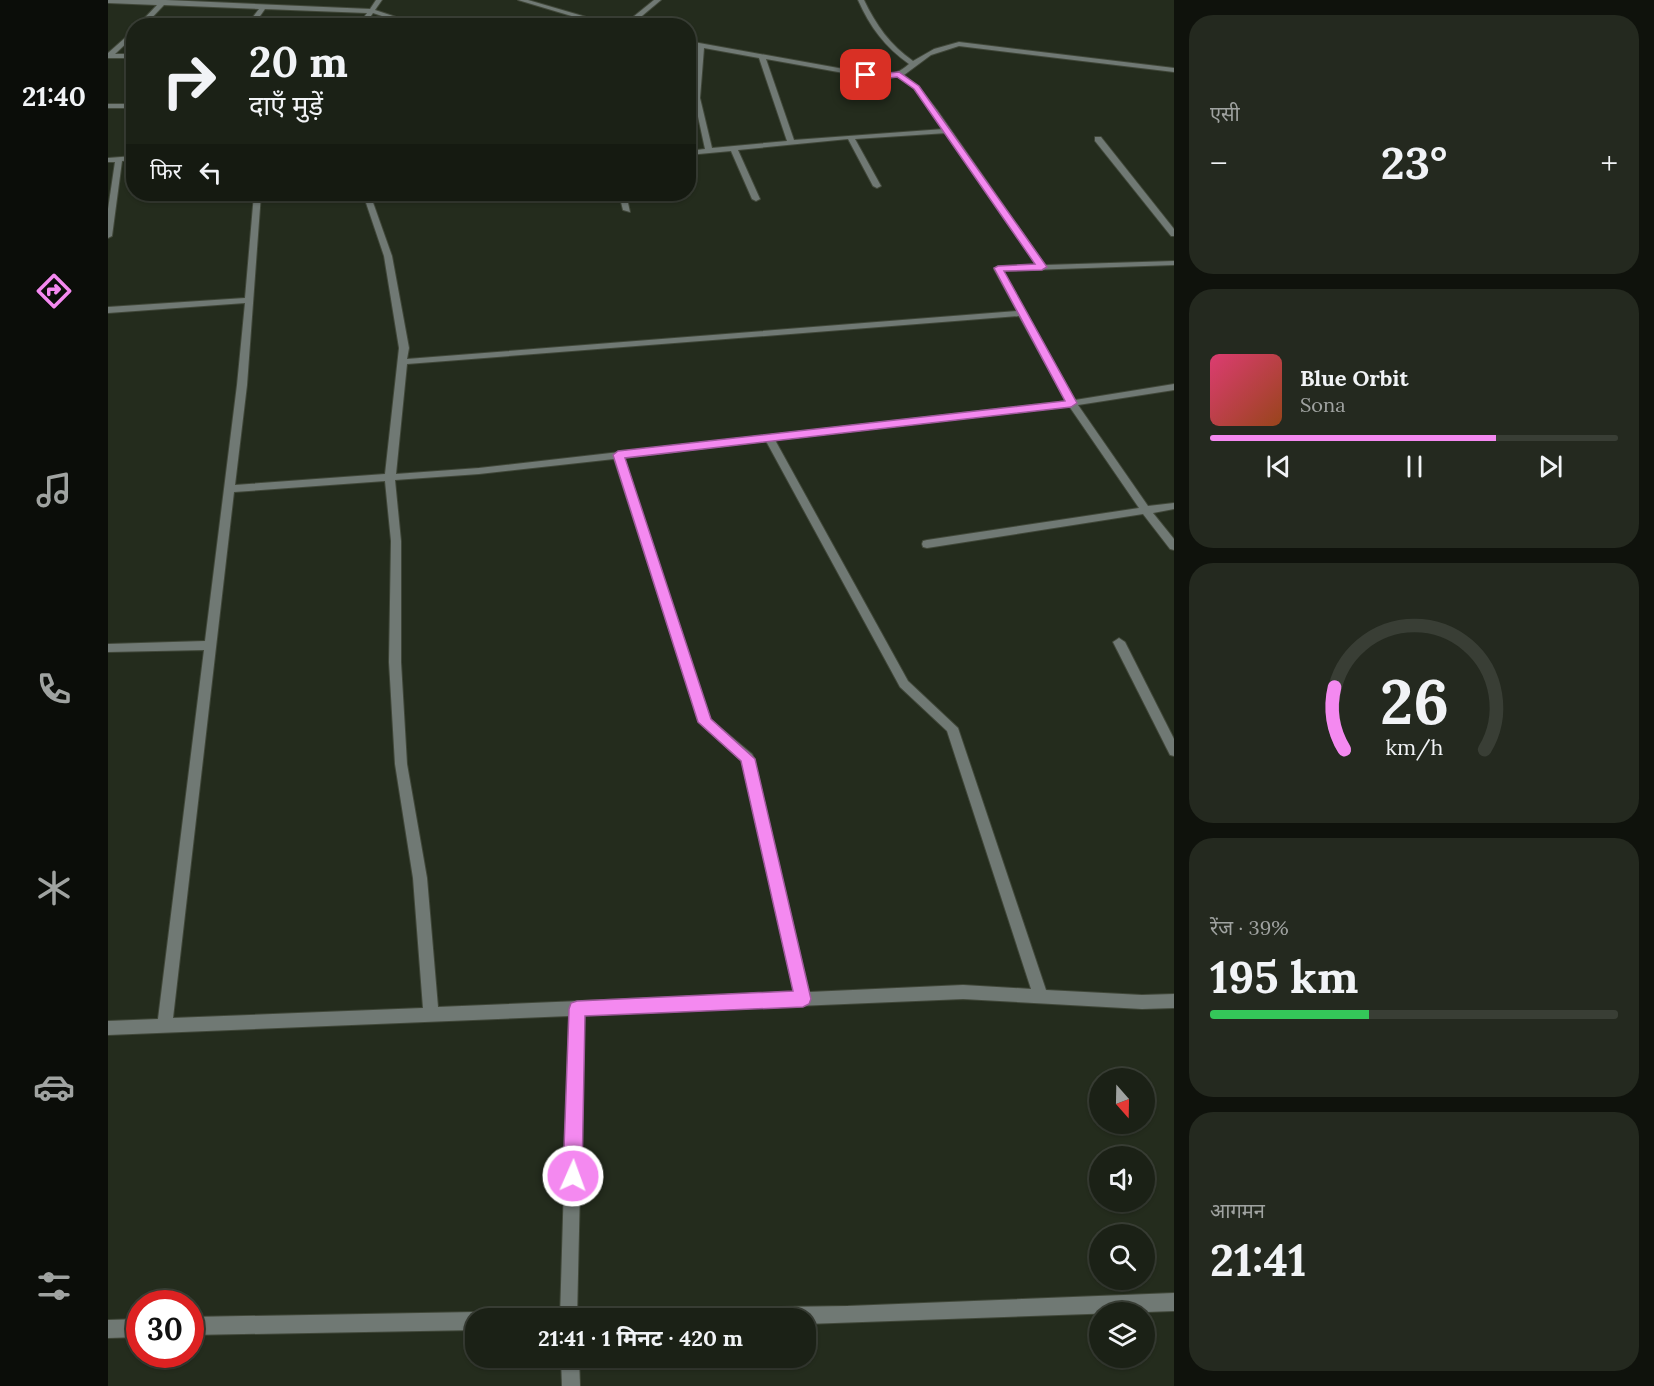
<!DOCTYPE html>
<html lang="hi">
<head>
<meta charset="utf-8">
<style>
  :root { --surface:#1b2116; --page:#24291f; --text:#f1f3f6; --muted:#a0a3a1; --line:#393e35; --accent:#f489f0 }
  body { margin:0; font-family:Lora,"Noto Sans Devanagari",serif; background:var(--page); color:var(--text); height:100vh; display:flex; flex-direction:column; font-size:22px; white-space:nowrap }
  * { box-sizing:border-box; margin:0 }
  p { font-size:20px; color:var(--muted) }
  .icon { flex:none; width:33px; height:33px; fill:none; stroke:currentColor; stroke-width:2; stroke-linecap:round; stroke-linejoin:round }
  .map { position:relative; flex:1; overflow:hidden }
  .drawer { display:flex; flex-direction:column; gap:15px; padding:15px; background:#0f120c; width:480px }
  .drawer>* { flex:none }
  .top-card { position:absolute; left:18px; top:18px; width:570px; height:183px; border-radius:24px; box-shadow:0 2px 4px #0004,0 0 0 2px var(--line); background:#1b2116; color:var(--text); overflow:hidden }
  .needle { width:39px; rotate:160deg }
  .tools { position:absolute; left:981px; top:1068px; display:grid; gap:12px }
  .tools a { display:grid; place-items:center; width:66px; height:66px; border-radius:50%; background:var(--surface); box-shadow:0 2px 4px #0004,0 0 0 2px var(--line); font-size:30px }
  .speed { position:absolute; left:18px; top:1290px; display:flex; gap:12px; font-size:30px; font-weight:700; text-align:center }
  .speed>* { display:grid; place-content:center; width:78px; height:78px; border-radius:50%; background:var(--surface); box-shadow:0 2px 4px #0004,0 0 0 2px var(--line); line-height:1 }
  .speed .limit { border:9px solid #d22; background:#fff; color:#111 }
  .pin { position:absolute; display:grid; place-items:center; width:51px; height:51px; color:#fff; margin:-26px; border-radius:12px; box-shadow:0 3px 9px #0006 }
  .me { position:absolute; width:66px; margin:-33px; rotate:2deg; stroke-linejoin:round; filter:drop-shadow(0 0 4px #0008) }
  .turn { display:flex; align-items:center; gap:21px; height:126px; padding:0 24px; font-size:27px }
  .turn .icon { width:78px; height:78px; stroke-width:2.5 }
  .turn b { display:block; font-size:42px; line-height:51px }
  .then { display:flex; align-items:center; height:57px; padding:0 24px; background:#0003; gap:12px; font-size:22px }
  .big { font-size:45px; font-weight:700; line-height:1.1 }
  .drawer .widget { flex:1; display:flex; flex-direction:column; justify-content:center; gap:9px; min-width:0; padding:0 21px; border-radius:24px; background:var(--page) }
  .drawer .dial { align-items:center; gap:0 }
  .dial svg { height:156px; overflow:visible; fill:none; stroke:var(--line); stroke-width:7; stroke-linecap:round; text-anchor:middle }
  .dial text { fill:var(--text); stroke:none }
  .song { display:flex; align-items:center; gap:18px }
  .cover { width:72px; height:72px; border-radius:9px; background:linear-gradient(135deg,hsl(340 70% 55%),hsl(20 70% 35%)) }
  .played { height:6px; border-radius:3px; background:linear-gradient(90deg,var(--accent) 70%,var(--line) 70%) }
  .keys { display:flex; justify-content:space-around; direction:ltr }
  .heat { display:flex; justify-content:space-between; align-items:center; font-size:33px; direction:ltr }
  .charge { height:9px; border-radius:4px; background:linear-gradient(90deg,#34c759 39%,var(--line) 0) }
  .trip { position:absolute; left:357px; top:1308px; width:351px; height:60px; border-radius:24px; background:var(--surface); box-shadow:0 2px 4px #0004,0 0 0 2px var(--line); font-weight:700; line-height:60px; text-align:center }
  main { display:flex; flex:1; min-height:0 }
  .menu { display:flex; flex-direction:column; width:108px; justify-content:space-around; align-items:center; background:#0b0d09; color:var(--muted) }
  .menu .icon { width:42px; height:42px }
  .menu .current { color:var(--accent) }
  .menu b { font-size:27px; color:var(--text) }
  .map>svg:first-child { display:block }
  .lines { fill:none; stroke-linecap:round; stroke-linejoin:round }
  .minor-casing { stroke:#404739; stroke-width:2 }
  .minor { fill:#707974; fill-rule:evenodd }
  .route { fill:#f489f0; stroke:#9f599c; stroke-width:1.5 }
</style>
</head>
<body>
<main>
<nav class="menu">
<b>21:40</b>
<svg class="icon current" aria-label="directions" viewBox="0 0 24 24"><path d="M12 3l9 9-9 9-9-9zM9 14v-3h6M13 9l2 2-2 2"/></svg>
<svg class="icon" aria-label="music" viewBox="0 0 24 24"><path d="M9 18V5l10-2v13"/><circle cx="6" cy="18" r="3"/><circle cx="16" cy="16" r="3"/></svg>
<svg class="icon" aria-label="phone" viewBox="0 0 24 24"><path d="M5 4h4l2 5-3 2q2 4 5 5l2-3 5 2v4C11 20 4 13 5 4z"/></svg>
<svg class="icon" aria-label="climate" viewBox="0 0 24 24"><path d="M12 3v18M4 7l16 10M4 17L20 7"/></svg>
<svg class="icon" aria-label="car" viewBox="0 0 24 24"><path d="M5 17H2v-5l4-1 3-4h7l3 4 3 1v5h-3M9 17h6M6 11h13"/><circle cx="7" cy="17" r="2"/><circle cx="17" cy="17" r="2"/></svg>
<svg class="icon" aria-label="filters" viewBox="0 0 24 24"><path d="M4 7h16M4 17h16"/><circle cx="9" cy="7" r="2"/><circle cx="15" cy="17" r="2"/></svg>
</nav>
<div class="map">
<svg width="1066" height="1386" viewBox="0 0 1066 1386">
  <rect width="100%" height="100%" fill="#242c1d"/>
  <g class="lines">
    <defs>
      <g id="minor">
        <polygon points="0,0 58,0 262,9 268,0 274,0 267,10 315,26 304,26 265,13 256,26 250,26 259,13 157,9 145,26 138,26 151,9 56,5 36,26 29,26 49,5 0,3"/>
        <polygon points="410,0 420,0 509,26 497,26"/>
        <polygon points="546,0 553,0 522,26 514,26"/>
        <path d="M750,0H756C768,25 782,45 805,61L826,49L851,42L1066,68V72L851,46L823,55L796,75L810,86L829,110L937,265L1066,261V265L895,271L967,400L1066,384V390L970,405L1040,506L1066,503V509L1045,513L1066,539V550L1062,549L1035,514L819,548L815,547L814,544L815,541L819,540L1031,508L961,406L667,440L800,681L850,728L938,990L1034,995L1066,994V1008L1034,1009L855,999L476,1015L469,1318H452L461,1016L0,1035V1021L50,1019L96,650L0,652V644L97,641L129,385L137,303L0,313V307L137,298L146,194H153L139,385L127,485L277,474L291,348L276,256L255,194H262L284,256L301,348L299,359L909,311L886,269L890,266L929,265L839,133L747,139L773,186L769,188L765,186L740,139L630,150L652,199L648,201L644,199L623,151L580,155V151L597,149L586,98L590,47L580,45V41L758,73C776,75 787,77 801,64C777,47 762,27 750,0ZM596,48L651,58L679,141L604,148L592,98ZM658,59L758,77L774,79L790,76L806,88L836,129L686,140ZM911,316L958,401L371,468L288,474L299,364ZM658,441L792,687L839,731L923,989L855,985L701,992L646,758L644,754L602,719L516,458ZM506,459L591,722L634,761L686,992L330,1007L319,878L299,764L293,662V541L287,480L371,474ZM277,481L283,541L281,662L287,764L305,878L315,1008L65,1018L126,492Z"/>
        <polygon points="26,30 26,36 7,54 26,54 26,58 0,58 0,53"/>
        <rect x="0" y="104" width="26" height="4"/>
        <polygon points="987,137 993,137 1066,229 1066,236 1063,236 987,141"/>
        <polygon points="26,156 26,160 14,161 4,236 0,238 0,209 7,162 0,162 0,158"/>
        <polygon points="511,194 518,194 522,212 515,210"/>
        <polygon points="1011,638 1017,642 1066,739 1066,756 1062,755 1005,642"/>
        <polygon points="1066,1293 1066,1311 698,1324 698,1318 522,1318 525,1312 531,1309 740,1306"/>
        <polygon points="368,1312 374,1315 376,1318 368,1318 368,1330 82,1335 82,1317"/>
        <polygon points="32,1319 32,1337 0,1338 0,1320"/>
        <polygon points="453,1358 471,1358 472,1386 454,1386"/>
      </g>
    </defs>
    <use href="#minor" class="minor-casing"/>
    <use href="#minor" class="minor"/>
  </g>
  <path class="route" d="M791,72L811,86L939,267L934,270L896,271L969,403L963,407L517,458L603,719L647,759L703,999L701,1004L695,1007L477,1016L474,1176L471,1182L465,1185L458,1182L455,1176L461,1009L463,1003L469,1001L685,991L633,761L590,722L505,455L510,451L957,401L886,268L890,266L927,264L806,89L789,77L774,79L755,75C763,71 780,74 791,72Z"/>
</svg>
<div class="tools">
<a><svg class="needle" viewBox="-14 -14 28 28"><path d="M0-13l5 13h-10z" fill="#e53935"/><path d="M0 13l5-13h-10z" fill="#a0a3a1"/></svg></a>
<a><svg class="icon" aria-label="sound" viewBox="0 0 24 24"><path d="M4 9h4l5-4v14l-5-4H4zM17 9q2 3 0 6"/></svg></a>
<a><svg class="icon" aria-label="search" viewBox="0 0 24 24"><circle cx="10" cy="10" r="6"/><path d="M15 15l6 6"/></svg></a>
<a><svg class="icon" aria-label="layers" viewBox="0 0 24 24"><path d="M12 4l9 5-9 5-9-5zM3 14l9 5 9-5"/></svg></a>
</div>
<div class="speed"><div class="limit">30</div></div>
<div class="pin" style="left:758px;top:75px;background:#d93025"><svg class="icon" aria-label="arrive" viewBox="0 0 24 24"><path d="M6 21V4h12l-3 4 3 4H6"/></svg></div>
<svg class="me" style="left:465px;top:1176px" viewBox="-20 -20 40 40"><circle r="17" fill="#f489f0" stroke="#fff" stroke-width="3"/><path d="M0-11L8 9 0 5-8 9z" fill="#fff"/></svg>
<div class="trip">21:41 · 1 मिनट · 420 m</div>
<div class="top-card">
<div class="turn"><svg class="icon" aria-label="right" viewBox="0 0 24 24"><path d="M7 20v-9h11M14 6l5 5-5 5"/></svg><div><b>20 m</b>दाएँ मुड़ें</div></div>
<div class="then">फिर<svg class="icon" aria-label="left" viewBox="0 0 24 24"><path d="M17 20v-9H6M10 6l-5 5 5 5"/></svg></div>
</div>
</div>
<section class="drawer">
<div class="widget"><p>एसी</p>
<div class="heat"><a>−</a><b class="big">23°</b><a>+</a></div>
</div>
<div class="widget">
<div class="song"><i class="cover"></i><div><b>Blue Orbit</b><p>Sona</p></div></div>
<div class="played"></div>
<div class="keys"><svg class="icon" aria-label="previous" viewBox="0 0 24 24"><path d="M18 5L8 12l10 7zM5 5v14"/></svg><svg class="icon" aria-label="pause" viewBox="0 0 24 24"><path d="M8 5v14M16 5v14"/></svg><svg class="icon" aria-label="next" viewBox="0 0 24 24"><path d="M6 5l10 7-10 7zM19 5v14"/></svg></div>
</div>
<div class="widget dial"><svg viewBox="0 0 100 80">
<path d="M14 69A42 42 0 1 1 86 69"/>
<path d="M14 69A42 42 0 0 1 9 37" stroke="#f489f0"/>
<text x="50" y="56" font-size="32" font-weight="700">26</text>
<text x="50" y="72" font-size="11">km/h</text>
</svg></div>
<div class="widget"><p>रेंज · 39%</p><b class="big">195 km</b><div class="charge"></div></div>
<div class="widget"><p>आगमन</p><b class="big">21:41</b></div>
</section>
</main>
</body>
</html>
